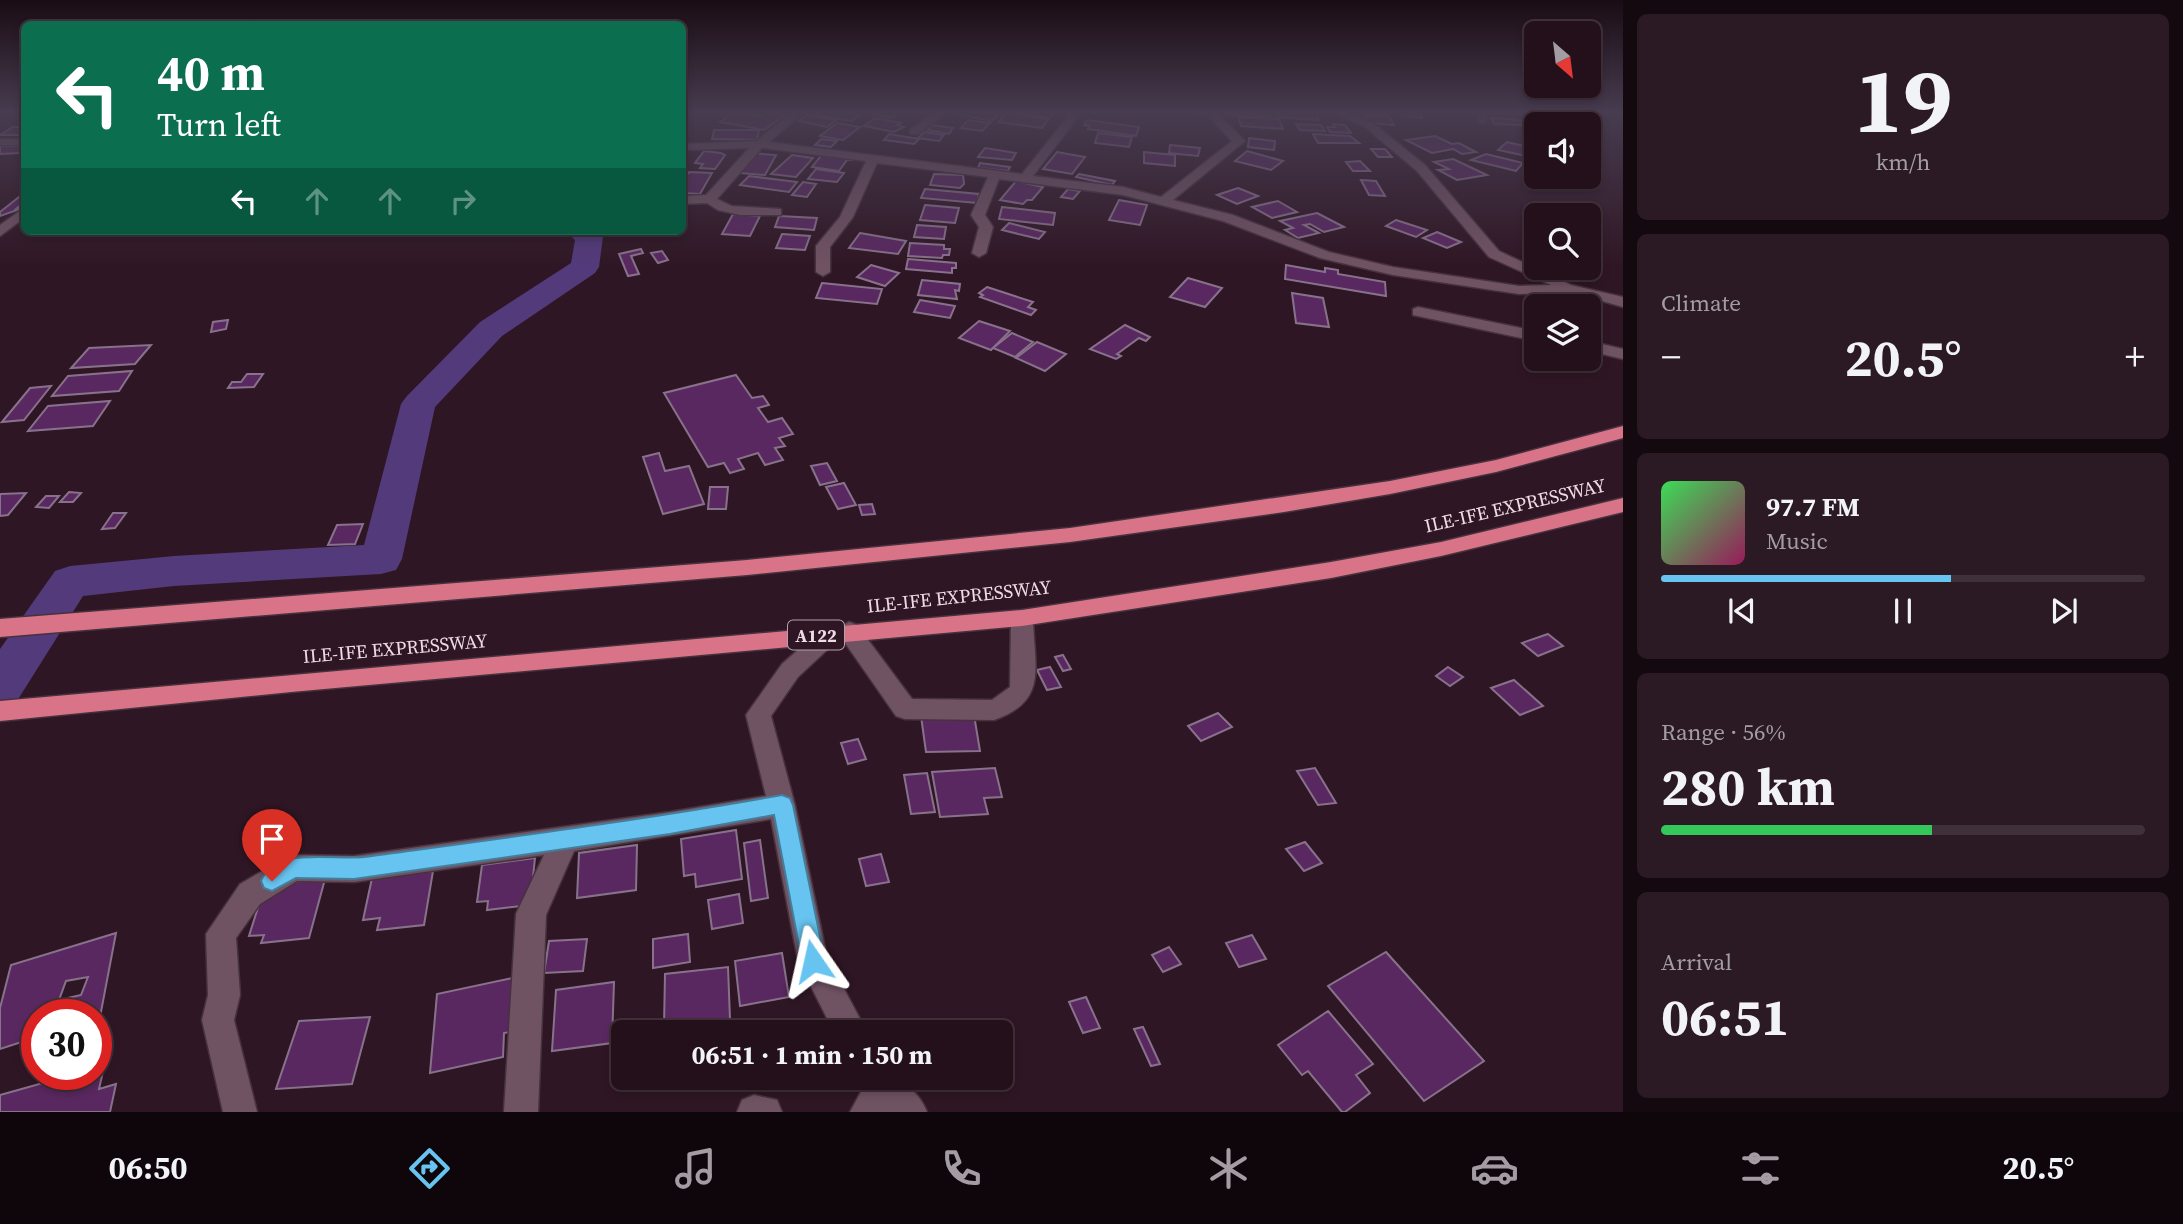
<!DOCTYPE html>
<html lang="en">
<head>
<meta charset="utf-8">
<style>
  :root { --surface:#23101b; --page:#2b1924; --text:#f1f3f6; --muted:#a39da3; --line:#40303a; --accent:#67c4f0 }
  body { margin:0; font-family:"Source Serif 4",serif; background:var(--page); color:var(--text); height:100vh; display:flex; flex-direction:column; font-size:26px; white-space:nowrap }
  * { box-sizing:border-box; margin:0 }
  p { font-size:23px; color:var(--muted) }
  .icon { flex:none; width:38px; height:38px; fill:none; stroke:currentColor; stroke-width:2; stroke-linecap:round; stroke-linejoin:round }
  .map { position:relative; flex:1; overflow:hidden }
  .panel { display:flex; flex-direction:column; gap:14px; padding:14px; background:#13090f; width:560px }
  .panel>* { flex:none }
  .top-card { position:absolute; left:21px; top:21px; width:665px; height:214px; border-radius:10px; box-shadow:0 4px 10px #0003,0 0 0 2px var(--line); background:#0b6e4f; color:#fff; overflow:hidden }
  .needle { width:46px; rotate:152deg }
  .buttons { position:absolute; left:1524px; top:21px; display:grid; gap:14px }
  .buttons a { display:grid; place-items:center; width:77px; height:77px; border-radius:10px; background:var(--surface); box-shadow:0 4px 10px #0003,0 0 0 2px var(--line); font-size:35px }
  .speed { position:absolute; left:21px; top:999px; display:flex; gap:14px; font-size:35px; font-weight:700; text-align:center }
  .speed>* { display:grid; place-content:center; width:91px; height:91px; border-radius:50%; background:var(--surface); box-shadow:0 4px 10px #0003,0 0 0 2px var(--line); line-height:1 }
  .speed .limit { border:10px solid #d22; background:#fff; color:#111 }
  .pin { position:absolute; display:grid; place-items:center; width:60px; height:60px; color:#fff; margin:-72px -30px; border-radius:50% 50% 50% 0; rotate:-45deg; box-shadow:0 0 7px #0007 }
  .pin .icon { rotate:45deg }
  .me { position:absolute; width:77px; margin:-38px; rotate:349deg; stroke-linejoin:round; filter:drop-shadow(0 0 5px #0008) }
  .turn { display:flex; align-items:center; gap:24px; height:147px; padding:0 21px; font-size:32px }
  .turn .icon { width:91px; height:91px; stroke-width:2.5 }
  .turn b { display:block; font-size:49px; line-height:60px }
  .lanes { display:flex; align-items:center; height:66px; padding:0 21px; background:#0003; justify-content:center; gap:35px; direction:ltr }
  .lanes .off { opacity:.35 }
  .big { font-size:52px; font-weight:700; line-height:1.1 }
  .panel .tile { flex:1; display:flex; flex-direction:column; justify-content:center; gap:10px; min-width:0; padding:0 24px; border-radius:10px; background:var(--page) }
  .panel .dial { align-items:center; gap:0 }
  .dial b { font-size:91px; line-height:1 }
  .song { display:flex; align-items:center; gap:21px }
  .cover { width:84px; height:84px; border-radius:10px; background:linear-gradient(135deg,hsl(130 70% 55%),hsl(330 70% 35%)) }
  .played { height:7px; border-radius:4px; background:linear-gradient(90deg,var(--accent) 60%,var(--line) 60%) }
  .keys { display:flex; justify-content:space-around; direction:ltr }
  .heat { display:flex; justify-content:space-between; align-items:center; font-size:38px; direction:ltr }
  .charge { height:10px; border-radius:5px; background:linear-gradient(90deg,#34c759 56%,var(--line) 0) }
  .trip { position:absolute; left:611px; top:1020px; width:402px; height:70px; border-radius:10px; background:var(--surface); box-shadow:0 4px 10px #0003,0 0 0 2px var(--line); font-weight:700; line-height:70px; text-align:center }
  .tabs { display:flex; height:112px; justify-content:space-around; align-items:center; background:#0e060b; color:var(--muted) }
  .tabs .icon { width:49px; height:49px }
  .tabs .on { color:var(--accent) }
  .tabs b { font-size:32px; color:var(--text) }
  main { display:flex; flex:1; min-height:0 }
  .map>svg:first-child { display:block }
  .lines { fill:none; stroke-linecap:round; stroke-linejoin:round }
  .river { fill:#533a7b; fill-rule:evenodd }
  .building { fill:#592860; stroke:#88728b; stroke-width:2; fill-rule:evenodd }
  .minor-casing { stroke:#46323d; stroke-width:3 }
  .highway-casing { stroke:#46323d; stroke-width:3 }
  .minor { fill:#705363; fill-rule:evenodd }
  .highway { fill:#d97388; fill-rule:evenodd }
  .route { fill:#67c4f0; stroke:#437f9c; stroke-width:2 }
  .labels { text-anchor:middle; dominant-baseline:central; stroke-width:7; stroke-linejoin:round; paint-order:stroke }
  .shield { fill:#2f1624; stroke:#b5a1ab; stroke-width:2 }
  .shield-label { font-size:18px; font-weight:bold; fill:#eedce5 }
  .street-label { font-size:19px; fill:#eedce5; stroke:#2f1624 }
</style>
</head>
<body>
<main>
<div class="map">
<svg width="1623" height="1112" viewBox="0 0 1623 1112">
  <rect width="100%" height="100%" fill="#2f1624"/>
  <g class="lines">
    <polygon class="river" points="566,231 599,231 603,237 599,267 595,273 502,336 435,407 402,559 396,570 381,574 174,586 83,596 17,701 0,706 0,649 55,571 70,566 174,556 364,545 401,404 406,397 480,322 571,263 575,240"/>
  </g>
  <g class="building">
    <polygon points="732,111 771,111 786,114 764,130 720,122 734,112 763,117"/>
    <polygon points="820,111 846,111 861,114 852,121 815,115"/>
    <polygon points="868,111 901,111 892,118 866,113"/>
    <polygon points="954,111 982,111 999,114 992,121 952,113"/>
    <polygon points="1009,111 1055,111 1050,118"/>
    <polygon points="1226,111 1268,111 1272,116 1228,115"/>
    <polygon points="1275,111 1316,112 1319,120 1278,117"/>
    <polygon points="1399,111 1421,111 1422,118 1399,115"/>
    <polygon points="1544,111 1578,116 1578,122 1543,117"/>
    <polygon points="1005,113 1048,119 1042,128 999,122"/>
    <polygon points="807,115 836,120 827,127 799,121"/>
    <polygon points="1365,115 1389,116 1394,125 1370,123"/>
    <polygon points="1238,117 1279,119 1283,129 1241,126"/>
    <polygon points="875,118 901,123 897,125 904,127 894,132 864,126"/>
    <polygon points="1491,118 1520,120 1524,125 1495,124"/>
    <polygon points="968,120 990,123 982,131 961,128"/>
    <polygon points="1087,120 1139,127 1136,136 1088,129 1090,126 1084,125"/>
    <polygon points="837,123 860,127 843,140 820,136"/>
    <polygon points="1296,124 1321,125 1325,131 1300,130"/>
    <polygon points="1333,124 1345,125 1351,133 1330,132 1327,127 1335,127"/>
    <polygon points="932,125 953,128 949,134 928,130"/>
    <polygon points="13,127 24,127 24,135 0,135"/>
    <polygon points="714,130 759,130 757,140 712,139"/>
    <polygon points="924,132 944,135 939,141 918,138"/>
    <polygon points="1098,133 1132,137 1129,147 1095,143"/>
    <polygon points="889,134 919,139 914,144 884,140"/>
    <polygon points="1313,134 1350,136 1359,143 1318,143"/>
    <polygon points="1435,136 1452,144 1459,143 1476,152 1462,154 1453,149 1432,153 1406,140"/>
    <polygon points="1249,138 1275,141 1274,150 1248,147"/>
    <polygon points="821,139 837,141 831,147 815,145"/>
    <polygon points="1507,142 1536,149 1536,158 1498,150"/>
    <polygon points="1170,145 1200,148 1198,156 1169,153"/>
    <polygon points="0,146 24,146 24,150 20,153 0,154"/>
    <polygon points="985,148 1016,153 1012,160 978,157"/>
    <polygon points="1371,149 1385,149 1392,157 1378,157"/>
    <polygon points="704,151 721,153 725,155 715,169 700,168 703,164 695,163"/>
    <polygon points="1247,151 1283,161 1271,170 1235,161"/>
    <polygon points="824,152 856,157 853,160 847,160 839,171 812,167"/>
    <polygon points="1057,152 1085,157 1072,174 1043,169"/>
    <polygon points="1144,152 1175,155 1175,166 1144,163"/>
    <polygon points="751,153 776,155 765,175 739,173"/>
    <polygon points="1486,154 1523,163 1516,171 1471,160"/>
    <polygon points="792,155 813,158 796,177 771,174"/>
    <polygon points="1453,159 1487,175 1457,180 1438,170 1449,169 1434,162"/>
    <polygon points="1360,161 1370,171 1353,171 1346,162"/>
    <polygon points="980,163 1010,167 1008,171 978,168"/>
    <polygon points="816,169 844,173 837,182 808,179"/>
    <polygon points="689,172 712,173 700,194 682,193 682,183"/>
    <polygon points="934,174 963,175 964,184 960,188 930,185"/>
    <polygon points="1079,174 1115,181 1112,185 1076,177"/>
    <polygon points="749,176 797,182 789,192 740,185"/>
    <polygon points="1361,180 1376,181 1385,196 1369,195"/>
    <polygon points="1016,181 1043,187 1032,200 1027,200 1023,204 1000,200"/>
    <polygon points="803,182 816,184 807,197 792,195"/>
    <polygon points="1238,188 1258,196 1237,204 1217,195"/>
    <polygon points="925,189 979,194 977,203 921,198"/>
    <polygon points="1068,189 1080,191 1073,199 1061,197"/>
    <polygon points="24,193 24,202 16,209 20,209 0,216 0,212"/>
    <polygon points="1119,200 1147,205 1140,225 1109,220"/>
    <polygon points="1278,201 1297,212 1272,218 1252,207"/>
    <polygon points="925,205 959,208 955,223 920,220"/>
    <polygon points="1002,207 1055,213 1053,225 999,219"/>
    <polygon points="1317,213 1344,227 1324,232 1310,224 1304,225 1319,233 1298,238 1285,230 1293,228 1280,221"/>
    <polygon points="733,214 760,216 750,236 722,234"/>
    <polygon points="779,216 817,218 814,230 775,227"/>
    <polygon points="1396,220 1427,230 1416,237 1386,226"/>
    <polygon points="1009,223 1045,232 1039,239 1002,230"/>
    <polygon points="917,225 946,227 944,239 914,237"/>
    <polygon points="1437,232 1461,242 1447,248 1423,238"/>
    <polygon points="860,233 906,241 898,254 849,248"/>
    <polygon points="782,234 810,236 805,250 776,248"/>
    <polygon points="910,243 944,245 944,249 950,249 949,255 943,255 942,258 908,256"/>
    <polygon points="641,249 643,253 631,256 639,274 628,276 619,254"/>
    <polygon points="662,251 668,260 658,263 651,253"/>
    <polygon points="908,259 956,263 956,268 952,268 952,273 906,269"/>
    <polygon points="871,265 899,273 885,286 857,277"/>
    <polygon points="1286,265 1325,272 1325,268 1338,270 1338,274 1385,282 1386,296 1285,279"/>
    <polygon points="1188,278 1222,288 1205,307 1170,297"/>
    <polygon points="922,280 960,284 959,291 955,290 957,299 918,295"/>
    <polygon points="822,283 882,289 877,304 816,298"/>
    <polygon points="987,287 1033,302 1028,307 1036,310 1031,315 980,297 983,295 979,293"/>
    <polygon points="1292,293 1323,298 1329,327 1296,323"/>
    <polygon points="920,300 955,306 950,318 914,312"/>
    <polygon points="228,320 226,329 211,332 213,322"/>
    <polygon points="979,321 1010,331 991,350 959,338"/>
    <polygon points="1125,325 1150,337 1146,341 1139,338 1117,354 1121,356 1116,359 1090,349"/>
    <polygon points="1012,333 1033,342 1015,357 993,348"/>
    <polygon points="1037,342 1066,354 1045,371 1016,358"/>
    <polygon points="151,345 135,364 71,368 89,348"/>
    <polygon points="132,371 119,391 52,396 68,376"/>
    <polygon points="247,374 263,374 254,387 228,388 232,382 241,382"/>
    <polygon points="736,375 752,398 763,396 769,405 758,408 768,422 782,418 793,434 779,438 785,446 775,448 783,460 765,465 758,453 738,459 744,469 730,473 724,463 708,467 664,393"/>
    <polygon points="51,386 24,420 2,422 30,388"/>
    <polygon points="110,401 93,426 28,431 48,406"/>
    <polygon points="659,453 665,471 689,466 704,504 663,514 643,457"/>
    <polygon points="827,463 837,481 820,485 811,466"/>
    <polygon points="844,483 856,505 838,509 826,487"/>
    <polygon points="710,487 728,487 726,509 708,509"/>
    <polygon points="69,492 81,493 73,502 60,502"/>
    <polygon points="26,493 8,515 0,516 0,494"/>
    <polygon points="46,496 59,496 49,508 36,507"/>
    <polygon points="872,504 875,514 862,515 859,505"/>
    <polygon points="113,513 126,513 115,528 102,529"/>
    <polygon points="363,524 355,544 328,545 337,525"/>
    <polygon points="1548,634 1563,646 1538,656 1522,643"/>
    <polygon points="1063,655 1071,669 1063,671 1055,657"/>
    <polygon points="1050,667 1061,687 1047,690 1037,670"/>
    <polygon points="1448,667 1463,677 1450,686 1436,676"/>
    <polygon points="1514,680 1543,706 1520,715 1491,688"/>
    <polygon points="1218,713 1232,727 1201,741 1188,726"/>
    <polygon points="974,715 980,751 926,752 921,716"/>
    <polygon points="858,739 866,759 848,764 841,743"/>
    <polygon points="995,768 1002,797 984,798 988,814 940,817 932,772"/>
    <polygon points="1315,768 1336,803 1318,805 1297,771"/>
    <polygon points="927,773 935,812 911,814 904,775"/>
    <polygon points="736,830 742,879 696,887 695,874 684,876 681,839"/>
    <polygon points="760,840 768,898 751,901 744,843"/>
    <polygon points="1305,842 1322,863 1304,871 1286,849"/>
    <polygon points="637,845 636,890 577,898 579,853"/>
    <polygon points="881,854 889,882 866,886 859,859"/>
    <polygon points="535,858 530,905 487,910 488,901 477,902 482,865"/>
    <polygon points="433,871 424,925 377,930 380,918 363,920 372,878"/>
    <polygon points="325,879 309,938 261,943 264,935 249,936 265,885"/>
    <polygon points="739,894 743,923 712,929 708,900"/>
    <path d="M116,933L100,1017L37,1015V1037L0,1049V1008L11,965ZM88,977L81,995L59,1000L66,981Z"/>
    <polygon points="688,934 690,962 653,968 653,939"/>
    <polygon points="1252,935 1266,959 1239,967 1226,943"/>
    <polygon points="587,939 583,971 544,973 549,941"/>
    <polygon points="1169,947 1181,964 1163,972 1152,955"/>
    <polygon points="1386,952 1484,1061 1424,1101 1328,986"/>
    <polygon points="782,953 789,997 740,1006 735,961"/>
    <polygon points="728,967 730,1019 664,1027 665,974"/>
    <polygon points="517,977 516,1031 504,1033 503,1057 430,1073 437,994"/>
    <polygon points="614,982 612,1043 552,1051 556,990"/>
    <polygon points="1086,997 1100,1028 1083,1033 1069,1002"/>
    <polygon points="1328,1011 1373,1064 1356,1075 1370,1093 1345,1112 1342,1112 1308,1071 1302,1075 1278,1045"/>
    <polygon points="370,1017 352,1084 276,1089 299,1021"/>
    <polygon points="1143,1027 1160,1064 1151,1066 1134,1029"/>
    <polygon points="104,1067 99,1089 116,1084 110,1112 0,1112 0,1095 75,1074 96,1074 96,1069"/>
  </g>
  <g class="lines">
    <defs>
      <g id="minor">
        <polygon points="794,111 806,111 769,142 1022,174 1066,119 1068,111 1078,111 1075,121 1033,176 1123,187 1161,197 1232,141 1208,116 1170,111 1215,111 1245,141 1173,200 1233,215 1329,252 1393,267 1519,286 1551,285 1489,257 1417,171 1365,127 1331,111 1346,111 1373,123 1425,165 1499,251 1571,285 1623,297 1623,307 1574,293 1519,294 1393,275 1320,258 1223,221 1123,195 999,179 985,215 993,227 986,253 979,257 972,253 979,227 971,215 988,177 877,163 853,217 830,247 830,272 823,276 816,272 816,246 840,217 866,161 762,148 717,199 732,206 781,209 781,215 740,215 718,210 707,203 682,204 682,196 706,195 749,148 682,150 682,144 756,141"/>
        <polygon points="937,111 949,111 918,134 910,134 910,130"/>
        <polygon points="1477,111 1487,111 1486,123 1478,123"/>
        <rect x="0" y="139" width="24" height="6"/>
        <polygon points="24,208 24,218 0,236 0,225"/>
        <polygon points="1418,307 1536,331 1536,341 1413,315 1413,309"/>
        <polygon points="1589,341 1623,349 1623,359 1589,351"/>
        <path d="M1022,610L1030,612L1033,618C1034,667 1049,701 994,720L905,719L896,716L841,637L798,677L771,716L795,805L827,957L867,1032H834L798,961L771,819L574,851L546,915L538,1112H504L516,914L544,855L354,882L297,881L260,904L236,938L240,995L234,1020L257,1112H223L202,1020L208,995L206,934L240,884L283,859L293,855L354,856L670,812L766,796L746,715L782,664L823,628L831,625L839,628L849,622L857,625L912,699L992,700L1010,687L1011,618L1014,612Z"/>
        <path d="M859,1078C890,1078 914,1080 927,1112H850L863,1088Z"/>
        <polygon points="754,1095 777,1100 782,1112 737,1112 742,1100"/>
      </g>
      <g id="highway">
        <polygon points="1623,426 1623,438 1496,472 1390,494 1284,512 1070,542 747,575 0,637 0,619 747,560 1070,528 1390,481 1496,460"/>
        <polygon points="1623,498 1623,512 1441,556 1331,578 1022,626 291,692 0,721 0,701 1022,610 1331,562 1441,542"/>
      </g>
    </defs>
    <use href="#minor" class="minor-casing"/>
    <use href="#highway" class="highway-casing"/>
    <use href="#minor" class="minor"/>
    <use href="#highway" class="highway"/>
  </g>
  <linearGradient id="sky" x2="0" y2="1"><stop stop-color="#1a0c14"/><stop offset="0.42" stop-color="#473c50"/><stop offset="1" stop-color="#473c50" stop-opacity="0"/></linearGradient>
  <rect width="1623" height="267" fill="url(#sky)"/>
  <path class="route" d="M782,795L790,798L793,805L825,961L821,969L813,973L805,969L802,961L774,815L670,834L354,879L296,878L272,891L264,888L261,881C276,845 335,861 364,857C504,838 644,820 782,795Z"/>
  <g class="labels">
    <rect class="shield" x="788" y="620.5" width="56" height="29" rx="5"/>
    <g class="shield-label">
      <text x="816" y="635">A122</text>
    </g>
    <g class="street-label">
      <text transform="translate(1515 505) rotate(-13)">ILE-IFE EXPRESSWAY</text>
      <text transform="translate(959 596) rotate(-6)">ILE-IFE EXPRESSWAY</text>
      <text transform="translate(395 648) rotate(-5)">ILE-IFE EXPRESSWAY</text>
    </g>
  </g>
</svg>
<div class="buttons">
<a><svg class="needle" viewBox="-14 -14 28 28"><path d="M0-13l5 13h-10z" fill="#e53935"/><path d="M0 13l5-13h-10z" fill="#a39da3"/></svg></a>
<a><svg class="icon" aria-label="sound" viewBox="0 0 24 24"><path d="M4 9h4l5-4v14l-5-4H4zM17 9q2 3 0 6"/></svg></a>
<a><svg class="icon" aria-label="search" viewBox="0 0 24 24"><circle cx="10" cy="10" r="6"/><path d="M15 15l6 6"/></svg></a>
<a><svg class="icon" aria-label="layers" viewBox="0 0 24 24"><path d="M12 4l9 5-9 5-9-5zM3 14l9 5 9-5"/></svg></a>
</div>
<div class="speed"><div class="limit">30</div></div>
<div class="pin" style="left:272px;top:881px;background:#d93025"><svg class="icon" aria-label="arrive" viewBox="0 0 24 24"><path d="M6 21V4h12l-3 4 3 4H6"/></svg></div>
<svg class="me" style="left:813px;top:961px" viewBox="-20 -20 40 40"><path d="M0-17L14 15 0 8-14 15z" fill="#67c4f0" stroke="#fff" stroke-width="4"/></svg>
<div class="trip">06:51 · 1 min · 150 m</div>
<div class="top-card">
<div class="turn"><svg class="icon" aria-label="left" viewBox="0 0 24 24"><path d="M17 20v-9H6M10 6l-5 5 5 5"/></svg><div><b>40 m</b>Turn left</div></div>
<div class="lanes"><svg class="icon" aria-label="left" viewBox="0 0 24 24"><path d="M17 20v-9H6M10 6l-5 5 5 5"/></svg><svg class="icon off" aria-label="ahead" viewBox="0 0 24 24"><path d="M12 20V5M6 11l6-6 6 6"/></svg><svg class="icon off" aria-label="ahead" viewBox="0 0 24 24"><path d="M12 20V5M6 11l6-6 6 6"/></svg><svg class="icon off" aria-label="right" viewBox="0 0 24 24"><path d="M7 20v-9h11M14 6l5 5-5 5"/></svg></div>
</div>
</div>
<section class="panel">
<div class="tile dial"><b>19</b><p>km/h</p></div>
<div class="tile"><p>Climate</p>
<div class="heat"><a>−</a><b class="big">20.5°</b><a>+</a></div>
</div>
<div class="tile">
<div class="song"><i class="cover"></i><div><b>97.7 FM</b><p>Music</p></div></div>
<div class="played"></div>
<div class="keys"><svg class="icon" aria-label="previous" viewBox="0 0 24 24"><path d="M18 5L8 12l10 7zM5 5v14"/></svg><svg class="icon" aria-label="pause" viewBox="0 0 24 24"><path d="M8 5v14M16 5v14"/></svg><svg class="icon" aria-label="next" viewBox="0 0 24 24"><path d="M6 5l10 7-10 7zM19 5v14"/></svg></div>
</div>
<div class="tile"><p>Range · 56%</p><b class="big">280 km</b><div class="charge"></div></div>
<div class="tile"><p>Arrival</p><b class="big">06:51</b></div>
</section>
</main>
<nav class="tabs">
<b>06:50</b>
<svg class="icon on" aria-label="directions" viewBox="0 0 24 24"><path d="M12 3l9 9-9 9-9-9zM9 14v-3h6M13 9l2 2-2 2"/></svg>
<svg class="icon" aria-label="music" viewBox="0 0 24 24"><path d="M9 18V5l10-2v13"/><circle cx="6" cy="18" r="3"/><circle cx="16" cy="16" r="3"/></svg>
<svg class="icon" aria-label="phone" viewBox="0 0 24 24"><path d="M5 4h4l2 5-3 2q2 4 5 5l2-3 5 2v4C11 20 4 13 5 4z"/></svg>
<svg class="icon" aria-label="climate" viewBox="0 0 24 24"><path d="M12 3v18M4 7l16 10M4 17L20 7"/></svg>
<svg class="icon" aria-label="car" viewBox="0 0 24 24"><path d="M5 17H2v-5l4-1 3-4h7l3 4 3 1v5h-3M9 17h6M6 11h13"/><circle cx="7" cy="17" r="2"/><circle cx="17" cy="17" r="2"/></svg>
<svg class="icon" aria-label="filters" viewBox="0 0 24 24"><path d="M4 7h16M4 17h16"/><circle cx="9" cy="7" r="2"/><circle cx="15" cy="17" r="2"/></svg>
<b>20.5°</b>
</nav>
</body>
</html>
